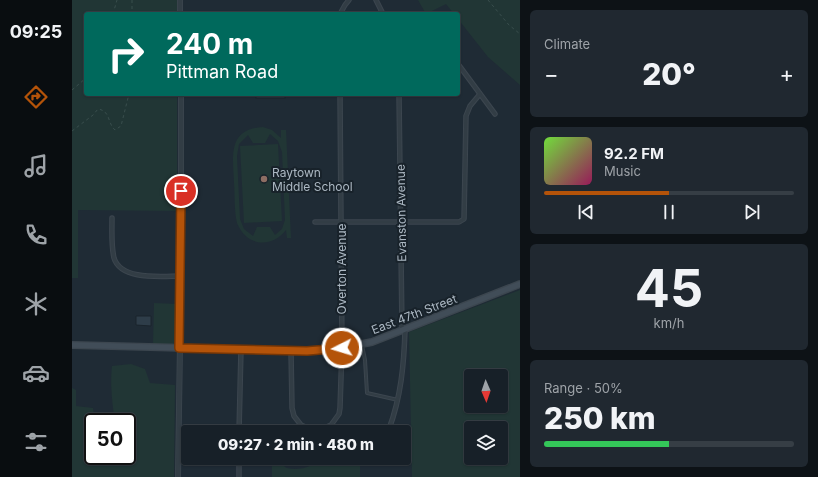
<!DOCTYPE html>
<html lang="en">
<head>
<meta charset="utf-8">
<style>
  :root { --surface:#172028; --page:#202830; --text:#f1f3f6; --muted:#9ea3a8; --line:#363e45; --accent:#b45309 }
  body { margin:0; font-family:Inter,sans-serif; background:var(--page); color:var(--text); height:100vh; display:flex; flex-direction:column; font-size:15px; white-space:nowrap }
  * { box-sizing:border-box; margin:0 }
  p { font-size:13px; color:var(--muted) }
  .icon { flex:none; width:22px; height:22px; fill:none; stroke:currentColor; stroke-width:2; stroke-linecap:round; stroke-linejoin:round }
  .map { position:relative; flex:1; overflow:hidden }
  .details { display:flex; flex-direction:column; gap:10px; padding:10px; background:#0d1216; width:298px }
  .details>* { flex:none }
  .banner { position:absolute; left:12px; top:12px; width:376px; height:84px; border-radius:4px; box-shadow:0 1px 3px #0004,0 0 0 1px var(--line); background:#00695c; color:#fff; overflow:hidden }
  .needle { width:26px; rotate:178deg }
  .controls { position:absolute; left:392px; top:369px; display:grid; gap:8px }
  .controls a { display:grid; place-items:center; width:44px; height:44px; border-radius:4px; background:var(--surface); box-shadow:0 1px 3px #0004,0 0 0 1px var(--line); font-size:20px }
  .speed { position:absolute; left:12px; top:413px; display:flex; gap:8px; font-size:20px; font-weight:700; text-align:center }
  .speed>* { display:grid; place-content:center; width:52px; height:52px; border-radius:50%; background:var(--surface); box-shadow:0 1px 3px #0004,0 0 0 1px var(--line); line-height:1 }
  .speed .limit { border:2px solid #111; border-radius:6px; background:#fff; color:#111 }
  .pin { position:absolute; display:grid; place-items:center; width:34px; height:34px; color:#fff; margin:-17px; border:2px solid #fff; border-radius:50%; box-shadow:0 1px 4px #0007 }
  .me { position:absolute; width:44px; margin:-22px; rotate:265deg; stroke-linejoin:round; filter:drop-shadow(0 0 3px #0008) }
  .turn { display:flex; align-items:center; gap:14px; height:84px; padding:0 16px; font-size:18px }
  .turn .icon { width:52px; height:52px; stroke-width:2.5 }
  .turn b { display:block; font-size:28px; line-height:34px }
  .big { font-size:30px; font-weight:800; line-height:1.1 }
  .details .card { flex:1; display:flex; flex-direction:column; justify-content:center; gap:6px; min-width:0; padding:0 14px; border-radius:6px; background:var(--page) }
  .details .dial { align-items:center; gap:0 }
  .dial b { font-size:52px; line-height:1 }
  .song { display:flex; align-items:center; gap:12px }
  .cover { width:48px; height:48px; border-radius:6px; background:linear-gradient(135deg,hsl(100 70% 55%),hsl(330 70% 35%)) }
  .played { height:4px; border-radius:2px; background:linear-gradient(90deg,var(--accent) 50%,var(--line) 50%) }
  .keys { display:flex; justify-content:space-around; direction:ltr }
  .heat { display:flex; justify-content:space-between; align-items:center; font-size:22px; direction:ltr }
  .charge { height:6px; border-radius:3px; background:linear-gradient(90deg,#34c759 50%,var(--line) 0) }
  .trip { position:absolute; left:109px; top:425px; width:230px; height:40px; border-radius:4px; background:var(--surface); box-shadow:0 1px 3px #0004,0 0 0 1px var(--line); font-weight:800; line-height:40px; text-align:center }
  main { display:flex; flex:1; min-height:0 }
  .tabs { display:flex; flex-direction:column; width:72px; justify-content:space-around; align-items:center; background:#090d10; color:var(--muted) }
  .tabs .icon { width:28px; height:28px }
  .tabs .on { color:var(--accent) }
  .tabs b { font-size:18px; color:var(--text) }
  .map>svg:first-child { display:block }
  .green { fill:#213635; fill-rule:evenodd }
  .building { fill:#2e3d49; stroke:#1a242c }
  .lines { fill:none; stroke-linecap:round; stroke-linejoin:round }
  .service-casing { stroke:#3c464f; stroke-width:4 }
  .minor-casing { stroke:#3c464f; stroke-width:5.5 }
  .tertiary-casing { stroke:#3c464f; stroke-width:6 }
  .secondary-casing { stroke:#3c464f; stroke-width:8 }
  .path { stroke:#394e4d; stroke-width:1; stroke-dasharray:3 3; stroke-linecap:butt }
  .service { stroke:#323d45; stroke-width:2 }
  .minor { stroke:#323d45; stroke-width:3.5 }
  .tertiary { stroke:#323d45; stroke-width:4.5 }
  .secondary { stroke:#414d58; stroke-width:5.5 }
  .route-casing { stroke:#753606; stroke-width:10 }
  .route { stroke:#b45309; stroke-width:7 }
  .education-dot { fill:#8d6e63; stroke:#18222a; stroke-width:1.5 }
  .labels { text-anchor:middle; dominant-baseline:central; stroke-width:4; stroke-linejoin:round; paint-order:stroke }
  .poi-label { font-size:12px; fill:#acb8c3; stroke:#18222a; text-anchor:start }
  .street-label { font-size:12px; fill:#acb8c3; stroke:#18222a }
</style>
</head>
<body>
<main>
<nav class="tabs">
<b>09:25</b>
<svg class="icon on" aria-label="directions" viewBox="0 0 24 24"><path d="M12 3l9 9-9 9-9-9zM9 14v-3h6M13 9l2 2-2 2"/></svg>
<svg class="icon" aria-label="music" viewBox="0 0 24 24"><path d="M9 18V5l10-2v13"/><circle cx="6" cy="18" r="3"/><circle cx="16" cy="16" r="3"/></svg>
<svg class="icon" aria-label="phone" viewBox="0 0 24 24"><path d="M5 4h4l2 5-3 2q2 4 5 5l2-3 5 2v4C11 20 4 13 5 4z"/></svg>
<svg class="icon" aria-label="climate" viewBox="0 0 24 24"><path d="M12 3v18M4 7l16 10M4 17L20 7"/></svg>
<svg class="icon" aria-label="car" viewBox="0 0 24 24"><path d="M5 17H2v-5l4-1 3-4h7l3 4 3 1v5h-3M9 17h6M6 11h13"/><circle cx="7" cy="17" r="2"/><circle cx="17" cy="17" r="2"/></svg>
<svg class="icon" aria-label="filters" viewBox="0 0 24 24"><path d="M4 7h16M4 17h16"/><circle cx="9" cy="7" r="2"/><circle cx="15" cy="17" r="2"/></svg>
</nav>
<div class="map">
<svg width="448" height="477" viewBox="0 0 448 477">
  <rect width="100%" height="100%" fill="#1f2b35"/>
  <g class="green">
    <polygon points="0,0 105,0 105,14 14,14 14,94 105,94 105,211 6,210 6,278 0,278"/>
    <polygon points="346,0 448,0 448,85 416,57 386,19 386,14 382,14 374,4 354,14"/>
    <path d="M191,127L200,130L209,138V130H214L219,238H215L214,230C199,249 174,246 165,223C162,210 163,196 162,183C161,157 155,129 191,127ZM198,134L206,141L210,152L213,220L210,229L203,235L198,227H185L181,236L172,229L168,219L165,156L167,144L176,135L181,143H193Z"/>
    <polygon points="206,144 210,221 172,223 168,146"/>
    <path d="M448,290V477H340L337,332ZM399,376H429V406H399ZM399,428H429V458H399Z"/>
    <polygon points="82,303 105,304 105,341 101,344 81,344"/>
    <path d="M59,364L73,369L78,383L103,385L102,477H0V388L4,390V406L21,408L23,422H21V456H55V422H39L42,416C40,399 38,383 40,366Z"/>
    <path d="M249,458H288V477H200V466L205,460C208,462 212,467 215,468C227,471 242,467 249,458Z"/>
  </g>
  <g class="building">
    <rect x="184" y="94" width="29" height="4"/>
    <polygon points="64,316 79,316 79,326 64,325"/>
  </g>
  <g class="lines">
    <defs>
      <polyline id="service" points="290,345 293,360 295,393 326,400"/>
      <g id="minor">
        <polyline points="304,0 311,14"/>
        <polyline points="268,14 273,5 277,0"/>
        <polyline points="386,64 423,114"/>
        <polyline points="327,94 330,330"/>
        <path d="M40,218C40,231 39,245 42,258C49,281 90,276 109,276"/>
        <polyline points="243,222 387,222 392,219 394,116 398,106 408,94"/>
        <polyline points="219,351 220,408 222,416 229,425 238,429 244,430 250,429 259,425 267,414 268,408 270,348 268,94"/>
        <path d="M317,429C329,397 332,364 333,330"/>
        <polyline points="167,432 169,349"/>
        <polyline points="167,458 167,477"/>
      </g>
      <g id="tertiary">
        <polyline points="108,0 108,14"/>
        <polyline points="106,477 109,276 109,94"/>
      </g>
      <polyline id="secondary" points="0,345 235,351 270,348 300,342 448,284"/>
    </defs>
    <use href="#service" class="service-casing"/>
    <use href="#minor" class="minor-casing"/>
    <use href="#tertiary" class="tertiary-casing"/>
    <use href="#secondary" class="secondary-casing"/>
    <g class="path">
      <polyline points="60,0 60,14"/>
      <polyline points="416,0 437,25 448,34"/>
      <polyline points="41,14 45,0"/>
      <polyline points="0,90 14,78"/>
      <path d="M0,131L21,115L26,109C39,111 35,123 43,130L49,126L57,94"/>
    </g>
    <use href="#service" class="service"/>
    <use href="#minor" class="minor"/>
    <use href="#tertiary" class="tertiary"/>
    <use href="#secondary" class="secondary"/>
  </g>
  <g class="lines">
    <defs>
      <polyline id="route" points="109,191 107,348 235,351 270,348"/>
    </defs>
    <use href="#route" class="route-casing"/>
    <use href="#route" class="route"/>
  </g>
  <circle class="education-dot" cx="192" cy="179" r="4"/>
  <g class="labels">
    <g class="poi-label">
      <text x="200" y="172">Raytown<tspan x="200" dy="14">Middle School</tspan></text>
    </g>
    <g class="street-label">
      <text transform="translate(329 213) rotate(-91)">Evanston Avenue</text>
      <text transform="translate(269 269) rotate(-90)">Overton Avenue</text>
      <text transform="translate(342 314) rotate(-21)">East 47th Street</text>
    </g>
  </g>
</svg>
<div class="controls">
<a><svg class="needle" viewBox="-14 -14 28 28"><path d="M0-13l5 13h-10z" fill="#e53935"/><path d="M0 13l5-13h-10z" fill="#9ea3a8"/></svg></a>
<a><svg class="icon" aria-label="layers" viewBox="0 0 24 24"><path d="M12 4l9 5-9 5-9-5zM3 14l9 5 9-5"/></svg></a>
</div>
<div class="speed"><div class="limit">50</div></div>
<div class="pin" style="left:109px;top:191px;background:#d93025"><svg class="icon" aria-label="arrive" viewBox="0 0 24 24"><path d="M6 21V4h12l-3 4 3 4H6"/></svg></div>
<svg class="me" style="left:270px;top:348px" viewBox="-20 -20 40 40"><circle r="17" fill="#b45309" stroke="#fff" stroke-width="3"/><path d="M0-11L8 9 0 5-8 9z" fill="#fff"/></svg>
<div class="trip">09:27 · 2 min · 480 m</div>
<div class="banner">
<div class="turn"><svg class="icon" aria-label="right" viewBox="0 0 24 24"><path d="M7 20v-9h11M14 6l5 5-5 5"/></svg><div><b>240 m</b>Pittman Road</div></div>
</div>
</div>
<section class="details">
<div class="card"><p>Climate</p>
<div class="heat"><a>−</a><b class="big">20°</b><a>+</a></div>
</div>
<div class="card">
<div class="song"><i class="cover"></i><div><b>92.2 FM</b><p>Music</p></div></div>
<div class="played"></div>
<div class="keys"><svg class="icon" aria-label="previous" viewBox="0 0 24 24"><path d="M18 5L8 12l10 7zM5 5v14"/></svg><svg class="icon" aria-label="pause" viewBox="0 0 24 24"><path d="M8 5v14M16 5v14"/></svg><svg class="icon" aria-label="next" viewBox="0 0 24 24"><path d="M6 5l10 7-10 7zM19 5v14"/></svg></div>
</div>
<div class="card dial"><b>45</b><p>km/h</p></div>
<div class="card"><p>Range · 50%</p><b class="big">250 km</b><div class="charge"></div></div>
</section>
</main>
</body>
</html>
